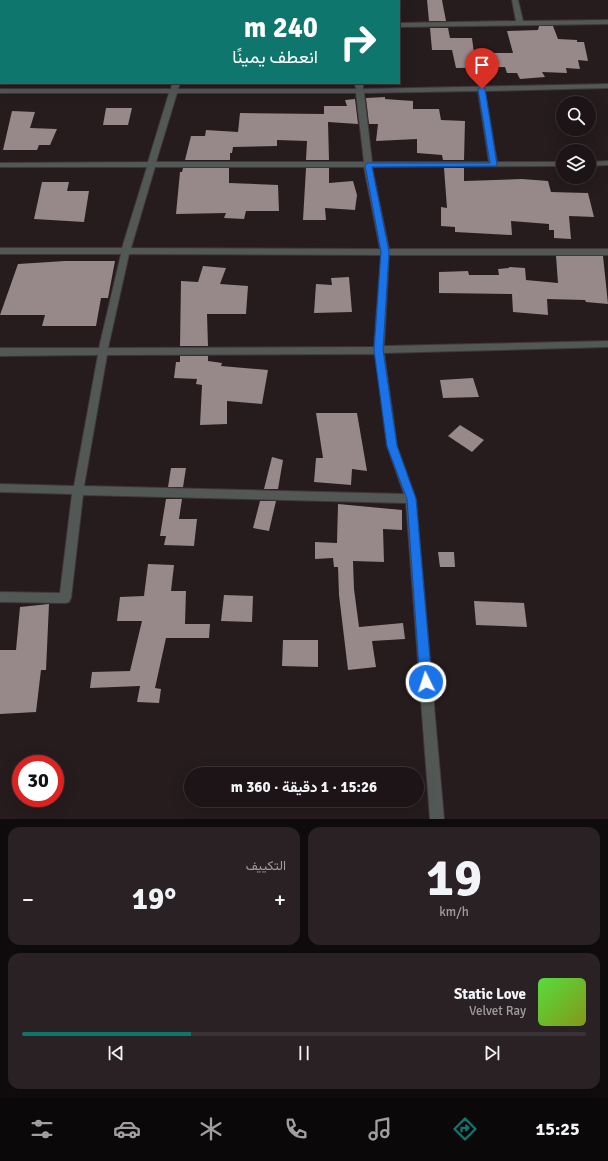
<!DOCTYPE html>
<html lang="ar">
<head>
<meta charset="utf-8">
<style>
  :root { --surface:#1c1416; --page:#292123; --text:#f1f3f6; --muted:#a09ea1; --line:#3a3335; --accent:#0f766e }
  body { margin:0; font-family:Signika,Vazirmatn,sans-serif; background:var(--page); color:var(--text); direction:rtl; height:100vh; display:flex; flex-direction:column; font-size:15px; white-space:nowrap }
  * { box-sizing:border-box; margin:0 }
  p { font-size:13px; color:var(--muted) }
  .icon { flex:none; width:22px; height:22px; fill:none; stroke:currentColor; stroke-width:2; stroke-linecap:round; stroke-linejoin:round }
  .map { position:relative; height:819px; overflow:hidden; direction:ltr }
  .sheet { display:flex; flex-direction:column; gap:8px; padding:8px; background:#0f0b0c; flex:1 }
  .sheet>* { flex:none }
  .banner { position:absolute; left:0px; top:0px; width:400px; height:84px; box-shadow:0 4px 16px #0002,0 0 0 1px var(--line); direction:rtl; background:#0f766e; color:#fff; overflow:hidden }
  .buttons { position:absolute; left:556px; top:96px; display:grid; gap:8px }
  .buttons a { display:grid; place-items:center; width:40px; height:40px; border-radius:50%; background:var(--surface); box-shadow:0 4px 16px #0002,0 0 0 1px var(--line); font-size:20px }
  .speed { position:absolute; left:12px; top:755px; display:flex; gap:8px; font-size:20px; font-weight:700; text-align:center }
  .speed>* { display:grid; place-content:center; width:52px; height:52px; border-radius:50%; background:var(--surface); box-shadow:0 4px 16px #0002,0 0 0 1px var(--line); line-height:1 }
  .speed .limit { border:6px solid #d22; background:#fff; color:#111 }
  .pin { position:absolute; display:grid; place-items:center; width:34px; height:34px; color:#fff; margin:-41px -17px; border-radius:50% 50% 50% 0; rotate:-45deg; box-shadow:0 0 4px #0007 }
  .pin .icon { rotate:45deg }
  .me { position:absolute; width:44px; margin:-22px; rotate:356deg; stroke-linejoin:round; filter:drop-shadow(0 0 3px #0008) }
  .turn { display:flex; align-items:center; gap:14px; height:84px; padding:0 16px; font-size:18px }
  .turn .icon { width:52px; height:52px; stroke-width:2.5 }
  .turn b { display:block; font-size:28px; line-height:34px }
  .big { font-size:30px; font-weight:700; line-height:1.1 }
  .sheet .widget { flex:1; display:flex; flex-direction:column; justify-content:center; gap:6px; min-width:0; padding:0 14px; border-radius:12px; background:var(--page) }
  .sheet .dial { align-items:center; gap:0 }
  .dial b { font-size:52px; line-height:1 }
  .song { display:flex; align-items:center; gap:12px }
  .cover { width:48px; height:48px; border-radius:6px; background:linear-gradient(135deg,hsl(110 70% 55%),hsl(70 70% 35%)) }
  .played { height:4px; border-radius:2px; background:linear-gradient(90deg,var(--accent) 30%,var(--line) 30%) }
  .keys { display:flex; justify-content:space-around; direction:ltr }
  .heat { display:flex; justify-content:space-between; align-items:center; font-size:22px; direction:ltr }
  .sheet .tiles { flex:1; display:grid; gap:8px; grid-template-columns:1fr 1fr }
  .widget:last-child { grid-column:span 2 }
  .trip { position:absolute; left:184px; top:767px; width:240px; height:40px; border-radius:20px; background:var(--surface); box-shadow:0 4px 16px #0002,0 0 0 1px var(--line); font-weight:700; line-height:40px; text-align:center; direction:rtl }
  .dock { display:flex; height:64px; justify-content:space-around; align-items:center; background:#0b0809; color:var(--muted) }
  .dock .icon { width:28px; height:28px }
  .dock .current { color:var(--accent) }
  .dock b { font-size:18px; color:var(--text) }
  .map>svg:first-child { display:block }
  .building { fill:#97888a }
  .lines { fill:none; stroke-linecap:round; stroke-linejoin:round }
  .minor-casing { stroke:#413638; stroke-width:2 }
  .minor { fill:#525855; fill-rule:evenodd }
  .route { fill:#1a73e8; stroke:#114b97 }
</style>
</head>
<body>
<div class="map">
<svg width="608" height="819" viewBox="0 0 608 819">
  <rect width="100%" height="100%" fill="#261b1d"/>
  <g class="building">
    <polygon points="427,0 442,0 446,21 429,21"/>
    <polygon points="539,26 553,26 558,39 577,40 577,42 584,42 588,61 578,60 580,69 566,68 567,73 542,72 545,77 520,79 517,73 507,73 505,67 456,68 452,50 432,50 430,28 448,28 450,38 472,38 474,53 513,53 507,31 538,30"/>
    <polygon points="385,97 385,99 413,101 413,109 439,109 441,120 465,121 464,160 443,160 442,155 417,153 417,139 376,141 378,124 369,124 366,98"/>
    <polygon points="355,99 358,124 328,122 329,160 306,160 307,141 277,140 277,146 233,147 232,153 230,153 230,160 185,160 191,136 205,136 206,130 238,132 240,113 324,114 324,106 347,106 345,100"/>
    <polygon points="106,108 132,108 128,125 103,125"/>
    <polygon points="12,111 35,112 30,128 57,129 50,145 39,145 37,150 3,150"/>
    <polygon points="183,168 229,168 229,183 278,185 279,211 246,211 244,219 224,218 226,213 176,214 180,172 182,172"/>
    <polygon points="306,168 329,168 329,183 353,181 357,195 355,210 325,208 326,220 303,220"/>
    <polygon points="444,168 464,168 464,181 522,179 548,181 551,192 588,193 594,217 569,216 571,239 554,238 554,230 549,230 549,224 511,221 512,235 455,232 455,227 441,226 441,207 447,208"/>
    <polygon points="42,182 69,182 67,191 89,191 84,222 34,219"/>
    <polygon points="556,256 603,256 608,304 586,302 585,300 547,299 548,315 513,312 512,294 439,293 439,272 468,271 469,275 499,275 498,269 509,268 509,267 525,268 526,280 558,283"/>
    <polygon points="65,261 115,261 108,298 101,298 96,326 42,326 45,315 0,315 18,264"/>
    <polygon points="203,266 226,268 220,284 248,286 246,314 207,314 208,346 180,346 181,281 198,282"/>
    <polygon points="349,277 352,312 314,313 316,284 332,285 331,278"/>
    <polygon points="180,356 208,356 208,361 222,363 221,366 268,370 262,404 227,401 227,424 200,425 202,385 196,384 197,379 174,378 176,362 180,362"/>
    <polygon points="473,378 479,397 443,398 440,380"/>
    <polygon points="316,413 357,413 367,471 352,469 351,485 314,482 316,458 323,458"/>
    <polygon points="460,425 484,440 472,452 448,436"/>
    <polygon points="272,457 283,460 278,489 264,489"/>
    <polygon points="171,468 186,468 183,487 168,487"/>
    <polygon points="166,499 182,499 179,519 197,519 194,546 164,545 166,536 160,536"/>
    <polygon points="260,501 276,501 269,531 253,528"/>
    <polygon points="338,504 402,510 402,530 383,529 384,562 353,561 354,589 359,627 403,623 405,639 372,641 376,667 348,670 339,595 338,567 334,567 333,558 315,559 315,542 337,543"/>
    <polygon points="438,552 454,552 455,567 440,567"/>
    <polygon points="148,564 174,565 171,591 186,591 185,624 210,624 209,638 166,638 155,688 161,689 159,703 137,702 140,686 90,688 92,672 130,671 142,621 117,621 120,597 144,596"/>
    <polygon points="224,595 253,596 252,622 221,621"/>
    <polygon points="474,601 524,603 527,627 476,625"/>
    <polygon points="49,604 46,670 41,670 36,712 0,714 0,650 16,650 20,607"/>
    <polygon points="283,640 318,640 318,667 282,666"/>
  </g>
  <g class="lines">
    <defs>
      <g id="minor">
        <rect x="198" y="0" width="6" height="1"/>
        <rect x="342" y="0" width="7" height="1"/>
        <polygon points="512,0 518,0 523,21 608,20 608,24 399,27 399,23 516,21"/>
        <rect x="0" y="25" width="1" height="4"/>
        <path d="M172,83H180L178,89H356L355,83H363V89L608,84V88L485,91L497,162H563V166L372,167L389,249H608V255H389L384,346L608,341V347L384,353L397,446L416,499L444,819H430L406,503L83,495L71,598L69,602L65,603L0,602V592L60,593L72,494L0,492V484L74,486L98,355L0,356V348H99L121,254H0V248H122L147,167H0V163L148,162L169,93H0V89H171ZM478,91L489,162H372L364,93ZM177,93H356L364,162H156ZM155,167H364L380,249L131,248ZM129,254L381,255L374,347L108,348ZM375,354L387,446L404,494L84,486L107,355Z"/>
        <polygon points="608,161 608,165 589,166 589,162"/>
      </g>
    </defs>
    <use href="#minor" class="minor-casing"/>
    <use href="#minor" class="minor"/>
  </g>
  <polygon class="route" points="482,87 485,89 497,165 496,166 372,167 389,252 383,350 397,446 416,499 432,682 430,686 426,687 422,686 420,682 407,499 387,446 374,350 381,252 365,165 368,163 490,163 478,89"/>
</svg>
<div class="buttons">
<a><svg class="icon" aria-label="search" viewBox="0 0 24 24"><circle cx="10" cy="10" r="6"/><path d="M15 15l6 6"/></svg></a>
<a><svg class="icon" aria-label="layers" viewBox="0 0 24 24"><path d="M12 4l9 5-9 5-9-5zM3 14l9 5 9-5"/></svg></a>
</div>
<div class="speed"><div class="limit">30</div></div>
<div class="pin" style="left:482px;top:89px;background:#d93025"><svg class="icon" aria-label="arrive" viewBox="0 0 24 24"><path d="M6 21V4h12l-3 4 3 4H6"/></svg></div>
<svg class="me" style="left:426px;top:682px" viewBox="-20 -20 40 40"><circle r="17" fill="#1a73e8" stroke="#fff" stroke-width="3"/><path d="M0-11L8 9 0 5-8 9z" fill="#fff"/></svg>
<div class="trip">15:26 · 1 دقيقة · 360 m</div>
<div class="banner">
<div class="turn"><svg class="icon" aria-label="right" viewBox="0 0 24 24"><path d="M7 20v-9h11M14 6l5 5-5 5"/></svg><div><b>240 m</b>انعطف يمينًا</div></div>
</div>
</div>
<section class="sheet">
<div class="tiles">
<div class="widget dial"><b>19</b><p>km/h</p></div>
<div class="widget"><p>التكييف</p>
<div class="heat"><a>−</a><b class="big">19°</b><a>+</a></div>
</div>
<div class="widget">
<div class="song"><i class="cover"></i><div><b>Static Love</b><p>Velvet Ray</p></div></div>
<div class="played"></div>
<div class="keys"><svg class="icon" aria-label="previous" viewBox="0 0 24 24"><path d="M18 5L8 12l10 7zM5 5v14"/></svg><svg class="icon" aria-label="pause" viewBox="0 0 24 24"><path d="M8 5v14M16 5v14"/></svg><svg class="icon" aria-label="next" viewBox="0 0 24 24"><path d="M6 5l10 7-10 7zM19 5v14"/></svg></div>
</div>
</div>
</section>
<nav class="dock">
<b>15:25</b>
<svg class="icon current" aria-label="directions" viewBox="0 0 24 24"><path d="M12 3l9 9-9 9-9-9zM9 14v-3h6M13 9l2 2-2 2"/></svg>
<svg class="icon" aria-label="music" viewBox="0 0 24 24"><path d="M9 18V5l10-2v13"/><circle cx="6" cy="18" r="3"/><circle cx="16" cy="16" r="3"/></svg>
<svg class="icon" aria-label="phone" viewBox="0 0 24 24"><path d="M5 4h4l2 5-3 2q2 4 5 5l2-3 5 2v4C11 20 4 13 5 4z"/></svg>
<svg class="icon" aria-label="climate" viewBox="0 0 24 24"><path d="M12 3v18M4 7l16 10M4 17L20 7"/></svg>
<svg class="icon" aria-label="car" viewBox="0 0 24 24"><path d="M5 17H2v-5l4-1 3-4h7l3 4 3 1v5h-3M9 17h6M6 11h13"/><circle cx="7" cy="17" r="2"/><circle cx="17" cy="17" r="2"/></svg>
<svg class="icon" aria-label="filters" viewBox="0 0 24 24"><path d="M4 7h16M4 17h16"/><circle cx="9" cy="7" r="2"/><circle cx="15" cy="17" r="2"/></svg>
</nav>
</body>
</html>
